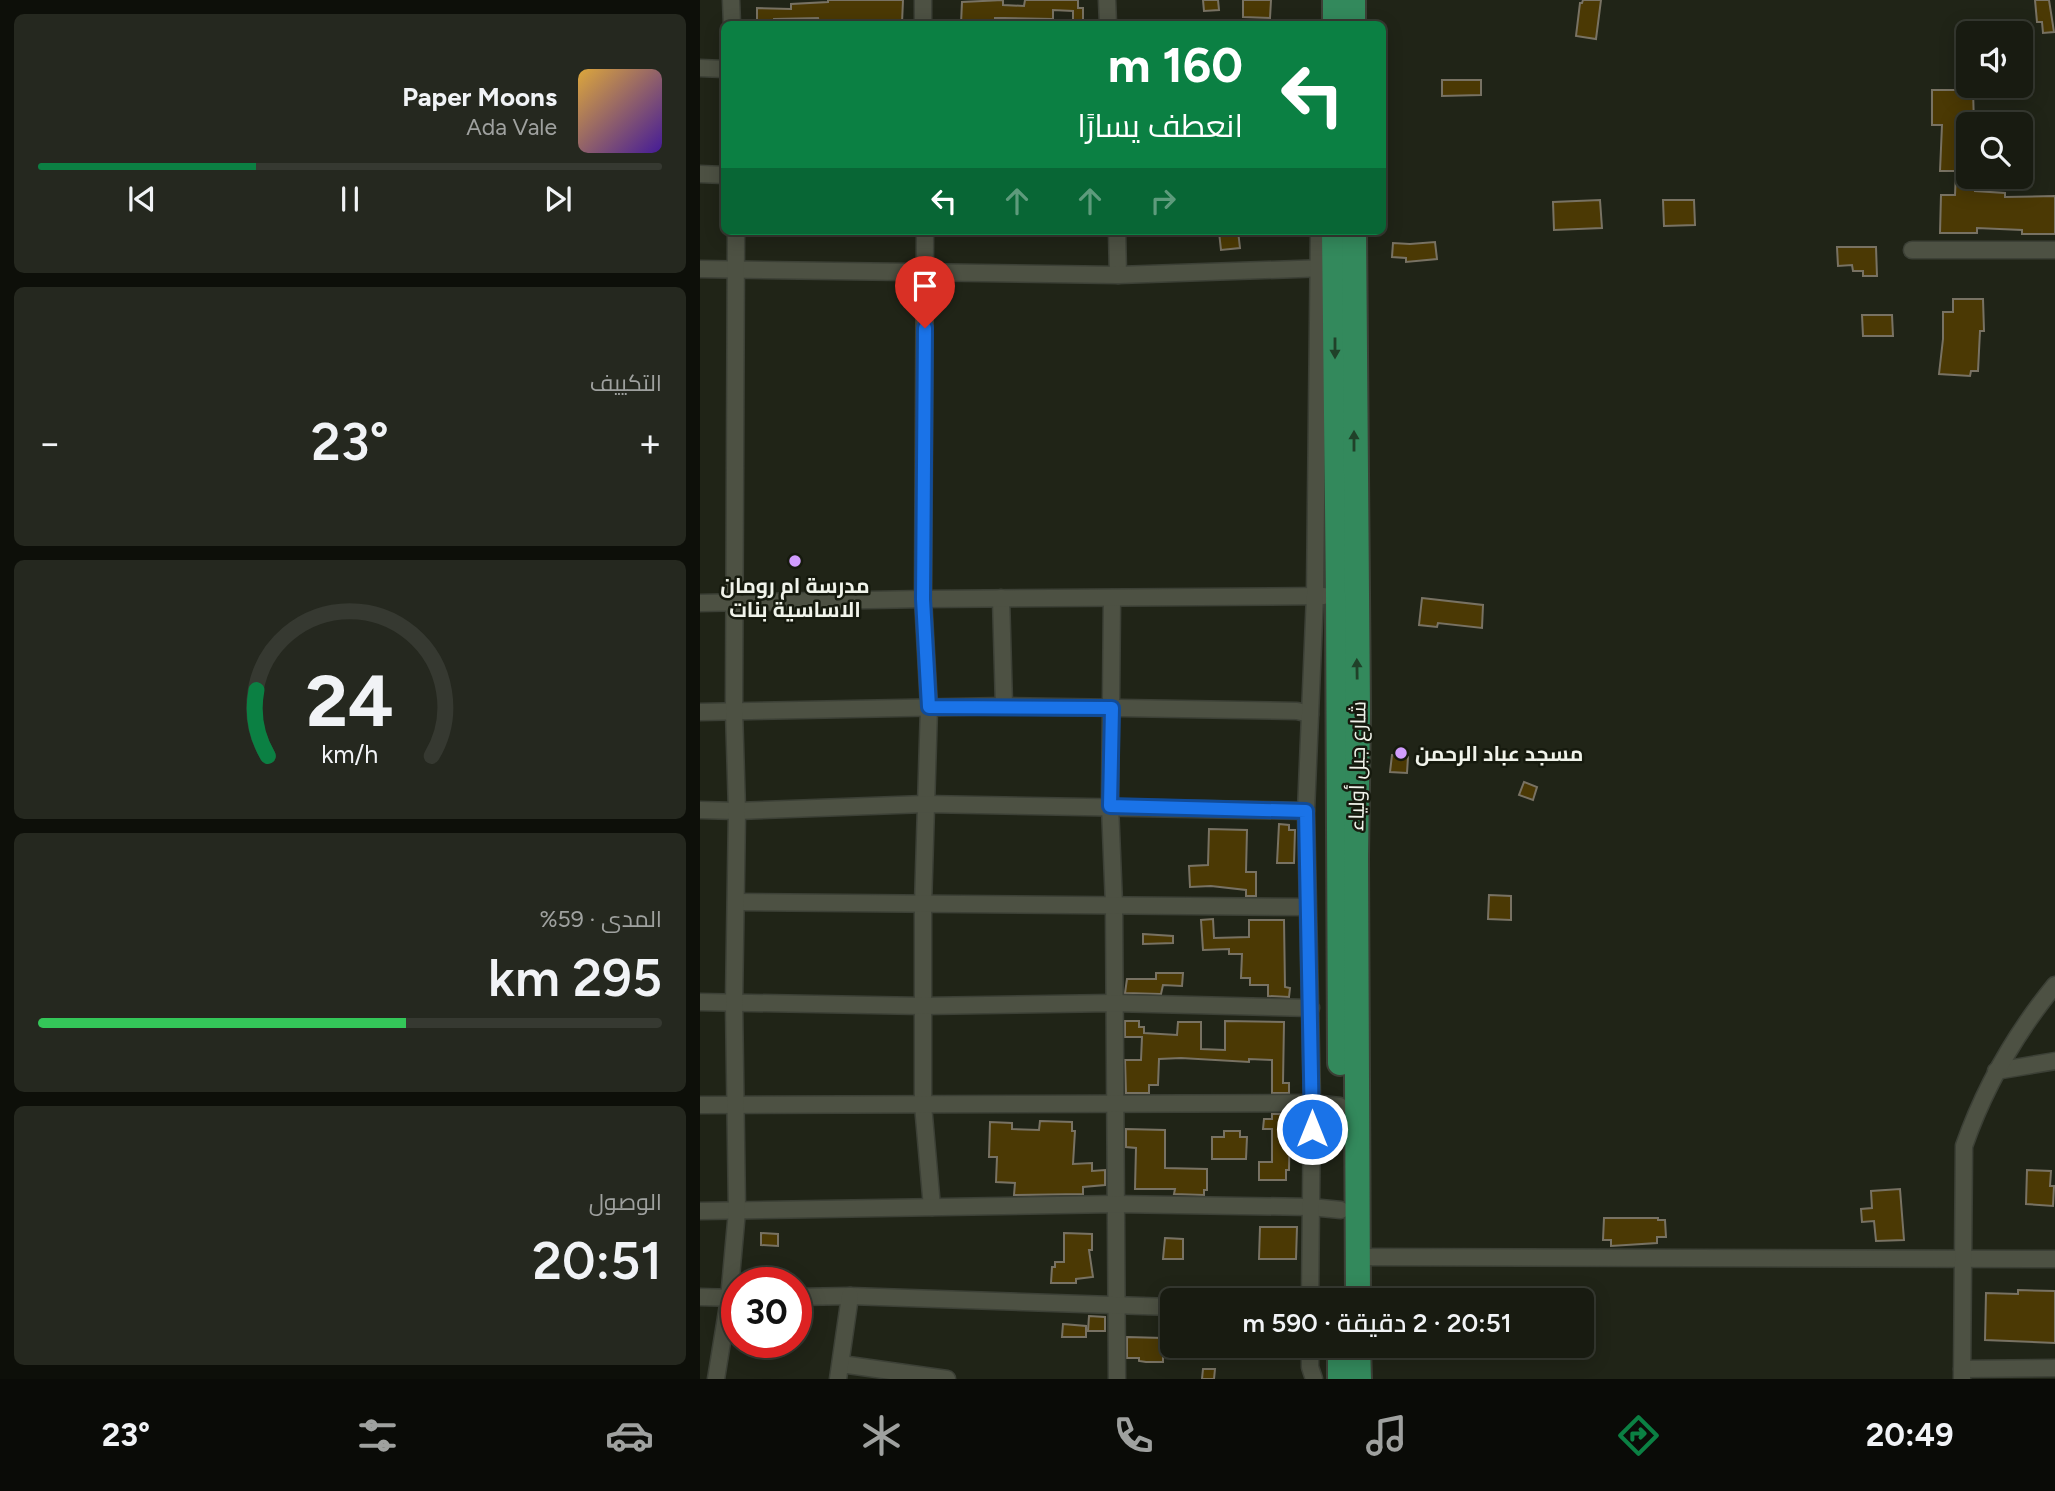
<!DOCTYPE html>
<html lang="ar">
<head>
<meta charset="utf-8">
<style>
  :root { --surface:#181b11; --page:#25281f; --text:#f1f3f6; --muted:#9fa19f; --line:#363931; --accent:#0b8043 }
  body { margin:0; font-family:Figtree,Cairo,sans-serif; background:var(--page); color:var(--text); direction:rtl; height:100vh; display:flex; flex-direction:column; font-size:26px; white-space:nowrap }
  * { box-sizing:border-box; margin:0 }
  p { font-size:23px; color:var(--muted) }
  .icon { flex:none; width:38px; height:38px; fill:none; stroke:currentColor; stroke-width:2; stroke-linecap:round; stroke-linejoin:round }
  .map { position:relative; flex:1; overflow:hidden; direction:ltr }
  .panel { display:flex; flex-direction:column; gap:14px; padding:14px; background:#0d0f09; width:700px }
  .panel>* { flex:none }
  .top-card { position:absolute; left:21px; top:21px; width:665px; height:214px; border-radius:10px; box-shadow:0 4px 18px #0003,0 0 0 2px var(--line); direction:rtl; background:#0b8043; color:#fff; overflow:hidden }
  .controls { position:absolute; left:1256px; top:21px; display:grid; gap:14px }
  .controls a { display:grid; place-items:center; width:77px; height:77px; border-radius:10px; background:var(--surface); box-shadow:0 4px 18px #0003,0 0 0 2px var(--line); font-size:35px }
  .speed { position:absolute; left:21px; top:1267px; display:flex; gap:14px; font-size:35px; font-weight:700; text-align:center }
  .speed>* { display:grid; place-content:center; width:91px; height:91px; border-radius:50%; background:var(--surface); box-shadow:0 4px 18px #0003,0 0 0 2px var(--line); line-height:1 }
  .speed .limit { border:10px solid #d22; background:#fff; color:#111 }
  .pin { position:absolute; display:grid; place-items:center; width:60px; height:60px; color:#fff; margin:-72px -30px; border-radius:50% 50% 50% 0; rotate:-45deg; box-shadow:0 0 7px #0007 }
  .pin .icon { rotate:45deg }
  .me { position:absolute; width:77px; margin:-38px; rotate:0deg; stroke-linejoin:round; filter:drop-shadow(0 0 5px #0008) }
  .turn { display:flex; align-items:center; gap:24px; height:147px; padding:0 28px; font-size:32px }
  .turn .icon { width:91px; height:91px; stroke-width:2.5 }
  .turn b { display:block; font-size:49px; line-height:60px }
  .lanes { display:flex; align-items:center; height:66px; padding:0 28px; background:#0003; justify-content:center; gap:35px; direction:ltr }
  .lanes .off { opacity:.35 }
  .big { font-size:52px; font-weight:600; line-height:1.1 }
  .panel .tile { flex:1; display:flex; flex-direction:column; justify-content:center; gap:10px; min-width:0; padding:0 24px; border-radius:10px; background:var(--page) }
  .panel .dial { align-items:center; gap:0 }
  .dial svg { height:182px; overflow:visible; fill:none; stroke:var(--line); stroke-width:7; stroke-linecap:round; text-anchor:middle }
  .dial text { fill:var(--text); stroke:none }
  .song { display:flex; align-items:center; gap:21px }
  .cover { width:84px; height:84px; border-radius:10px; background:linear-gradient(135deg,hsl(40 70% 55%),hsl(260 70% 35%)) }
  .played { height:7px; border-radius:4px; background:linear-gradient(90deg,var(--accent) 35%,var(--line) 35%) }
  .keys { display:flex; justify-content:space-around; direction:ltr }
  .heat { display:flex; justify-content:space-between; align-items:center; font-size:38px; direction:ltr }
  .charge { height:10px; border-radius:5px; background:linear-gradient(90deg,#34c759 59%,var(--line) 0) }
  .trip { position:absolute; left:460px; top:1288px; width:434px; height:70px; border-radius:10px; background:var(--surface); box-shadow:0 4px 18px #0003,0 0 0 2px var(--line); font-weight:600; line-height:70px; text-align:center; direction:rtl }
  .menu { display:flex; height:112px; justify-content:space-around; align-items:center; background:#0a0b07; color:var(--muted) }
  .menu .icon { width:49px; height:49px }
  .menu .active { color:var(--accent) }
  .menu b { font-size:32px; color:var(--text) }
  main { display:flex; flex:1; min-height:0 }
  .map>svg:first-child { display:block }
  .building { fill:#4b3904; stroke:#787263; stroke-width:2 }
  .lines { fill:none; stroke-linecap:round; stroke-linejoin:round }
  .minor-casing { stroke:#3c4036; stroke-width:19 }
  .primary-casing { stroke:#3c4036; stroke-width:28 }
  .minor { stroke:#4d5143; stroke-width:16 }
  .primary { stroke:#33895c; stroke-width:24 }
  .oneway { fill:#204129 }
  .route-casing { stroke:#114b97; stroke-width:18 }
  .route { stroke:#1a73e8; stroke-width:12 }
  .poi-dot { fill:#d19dfe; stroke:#161a0e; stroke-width:2.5 }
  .labels { text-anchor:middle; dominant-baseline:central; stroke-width:5; stroke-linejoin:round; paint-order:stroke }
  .poi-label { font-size:21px; font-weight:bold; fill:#f0f3ea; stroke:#161a0e }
  .street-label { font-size:21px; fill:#f0f3ea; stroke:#161a0e }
</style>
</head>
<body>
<main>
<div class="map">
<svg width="1355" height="1379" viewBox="0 0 1355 1379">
  <rect width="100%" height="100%" fill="#202417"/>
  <g class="building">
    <polygon points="128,0 203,0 202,23 166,24 119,22 118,18 74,19 73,24 57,24 57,8 91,9 91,4 128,2"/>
    <polygon points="303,0 303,5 324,6 325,0 378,0 378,8 383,8 383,23 373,23 373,11 353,10 353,19 304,18 295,18 295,24 261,24 262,2"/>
    <polygon points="503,0 518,0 519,10 504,11"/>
    <polygon points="543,0 571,0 570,18 543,17"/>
    <polygon points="883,0 901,0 896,39 876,36 880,3 882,3"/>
    <polygon points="1335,0 1349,0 1354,32 1343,33 1342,22 1337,22"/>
    <polygon points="742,80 781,80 781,95 742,96"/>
    <polygon points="1232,90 1273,90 1274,124 1269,124 1269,177 1275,177 1275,191 1305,193 1305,197 1355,196 1355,234 1322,234 1322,230 1277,228 1277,233 1240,233 1241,195 1255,195 1256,171 1240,171 1242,125 1232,125"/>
    <polygon points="900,200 902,228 854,230 853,202"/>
    <polygon points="963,200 994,200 995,225 964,226"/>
    <polygon points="538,231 540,248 521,250 519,232"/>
    <polygon points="735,242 737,259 706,262 706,258 692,257 693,243 710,244"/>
    <polygon points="1137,247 1176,247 1177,276 1163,276 1163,271 1153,271 1152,265 1138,266"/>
    <polygon points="1253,299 1283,299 1284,331 1280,331 1278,371 1271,371 1270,376 1239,374 1243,339 1243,312 1253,312"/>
    <polygon points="1162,315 1192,315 1193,336 1163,336"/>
    <polygon points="722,598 783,605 782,628 738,623 737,627 719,625"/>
    <polygon points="692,755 708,757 707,773 690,772"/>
    <polygon points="824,782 837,787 833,800 819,795"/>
    <polygon points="579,824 589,825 589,830 595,830 594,863 577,863"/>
    <polygon points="509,829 547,830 546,872 556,872 556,896 546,896 546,890 511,886 490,887 489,866 508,865"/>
    <polygon points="789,895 811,896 811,920 788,919"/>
    <polygon points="513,919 514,938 549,937 549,920 584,920 585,987 590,988 589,997 568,996 568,985 550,985 550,978 541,978 542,954 529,954 529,949 503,950 501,920"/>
    <polygon points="443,934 473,936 473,943 443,944"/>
    <polygon points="456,973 483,973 482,986 463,985 461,994 425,993 427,979 456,979"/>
    <polygon points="425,1021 439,1021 439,1027 444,1027 444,1033 477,1035 478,1022 501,1022 501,1049 525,1050 525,1021 584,1022 583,1083 589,1083 589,1093 572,1093 572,1060 549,1059 549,1062 481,1058 459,1059 458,1085 449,1085 449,1093 426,1093 425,1060 441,1060 442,1037 425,1037"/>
    <polygon points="572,1114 589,1114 590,1119 589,1170 586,1170 586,1180 559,1180 559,1162 572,1162 572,1129 563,1129 564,1119 572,1119"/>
    <polygon points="340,1121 372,1122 372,1131 375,1131 373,1164 392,1163 392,1171 405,1170 405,1185 383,1187 383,1194 314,1195 315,1183 296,1182 297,1157 289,1157 290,1122 312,1123 312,1129 339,1130"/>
    <polygon points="426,1129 465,1130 465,1168 507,1169 507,1190 504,1190 504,1195 474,1194 475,1189 435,1189 436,1148 426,1147"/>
    <polygon points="524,1131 540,1131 540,1137 547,1137 546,1159 512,1159 512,1137 524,1137"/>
    <polygon points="1327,1170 1351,1171 1350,1186 1354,1186 1353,1206 1326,1204"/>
    <polygon points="1200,1189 1204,1240 1176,1241 1174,1221 1162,1222 1161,1209 1172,1208 1171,1191"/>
    <polygon points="904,1218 958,1218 958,1220 965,1220 966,1237 957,1237 957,1243 911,1246 911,1240 903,1240"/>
    <polygon points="560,1227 597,1227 596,1259 559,1259"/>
    <polygon points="61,1233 78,1234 78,1246 61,1245"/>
    <polygon points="364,1233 392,1234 392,1250 389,1250 393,1277 376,1279 376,1283 351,1283 352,1267 355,1267 355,1262 364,1262"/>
    <polygon points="465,1238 483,1239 483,1259 463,1259"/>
    <polygon points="61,1267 78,1268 77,1283 60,1282"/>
    <polygon points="1318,1290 1355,1291 1355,1343 1285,1340 1286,1293 1318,1294"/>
    <polygon points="389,1316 405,1317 405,1331 388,1331"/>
    <polygon points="363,1324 386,1326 386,1337 362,1337"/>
    <polygon points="427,1337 463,1338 463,1362 446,1362 439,1361 439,1358 427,1358"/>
    <polygon points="533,1346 545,1346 544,1357 532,1358"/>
    <polygon points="503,1369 515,1369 514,1379 502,1379"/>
  </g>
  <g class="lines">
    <defs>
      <g id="minor">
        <polyline points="31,0 32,24"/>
        <polyline points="223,0 223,24"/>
        <polyline points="407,0 408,24"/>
        <polyline points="0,68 24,69"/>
        <polyline points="0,174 24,175"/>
        <polyline points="225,231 223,599 229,707 223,905 223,1105 232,1207"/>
        <polyline points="417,231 418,275"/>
        <polyline points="1212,250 1355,250"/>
        <polyline points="0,269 418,275 627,268"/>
        <polyline points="301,598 304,706"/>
        <polyline points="412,598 410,806 414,905 417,1379"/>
        <polyline points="0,603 223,599 624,596"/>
        <polyline points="0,712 304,706 597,711 610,714"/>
        <polyline points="0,810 37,811 225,804 606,811"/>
        <polyline points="36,902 607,907"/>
        <polyline points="0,1002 223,1006 413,1003 611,1008"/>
        <polyline points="1296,1071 1355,1061"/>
        <polyline points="0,1105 612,1103 640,1106"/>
        <polyline points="0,1211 415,1204 611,1207 641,1210"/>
        <polyline points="658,1257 1355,1259"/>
        <polyline points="0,1297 37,1298"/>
        <polyline points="96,1297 150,1296 472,1307"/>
        <polyline points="610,1300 612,1103 606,811 615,595 619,231"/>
        <polyline points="610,1346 610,1367 614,1379"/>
        <polyline points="141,1364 247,1379"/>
        <polyline points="1262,1369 1355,1368"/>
        <polyline points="16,1379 29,1299 37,1211 34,1003 37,811 34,711 36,231"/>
        <polyline points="138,1379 150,1296"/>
        <path d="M1262,1379L1264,1146C1285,1086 1315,1034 1355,985"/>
      </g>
      <g id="primary">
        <polyline points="653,0 653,24"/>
        <polyline points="635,24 635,0"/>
        <polyline points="634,231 638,596 640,1063"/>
        <polyline points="654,231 658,714 656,856 658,1300"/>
        <polyline points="658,1346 659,1379"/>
        <polyline points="640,1379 640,1346"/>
      </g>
    </defs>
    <use href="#minor" class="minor-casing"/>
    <use href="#primary" class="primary-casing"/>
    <use href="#minor" class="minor"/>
    <use href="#primary" class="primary"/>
  </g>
  <defs><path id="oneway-solid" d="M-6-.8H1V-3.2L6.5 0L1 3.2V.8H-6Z" transform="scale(1.75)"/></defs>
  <g class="oneway">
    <use href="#oneway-solid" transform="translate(635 348) rotate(90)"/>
    <use href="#oneway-solid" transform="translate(654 441) rotate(-90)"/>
    <use href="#oneway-solid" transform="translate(657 669) rotate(-91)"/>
  </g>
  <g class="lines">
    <defs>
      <polyline id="route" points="225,328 223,599 229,707 412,708 410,806 606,811 612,1129"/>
    </defs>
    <use href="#route" class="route-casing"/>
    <use href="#route" class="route"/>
  </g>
  <g class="poi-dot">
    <circle cx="95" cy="561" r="7"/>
    <circle cx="701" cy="753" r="7"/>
  </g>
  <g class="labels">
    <g class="poi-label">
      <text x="95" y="585">مدرسة ام رومان<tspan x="95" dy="24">الاساسية بنات</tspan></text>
      <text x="715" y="753" text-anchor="start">مسجد عباد الرحمن</text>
    </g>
    <g class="street-label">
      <text transform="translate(657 766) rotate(-89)">شارع جبل أولياء</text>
    </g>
  </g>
</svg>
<div class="controls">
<a><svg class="icon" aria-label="sound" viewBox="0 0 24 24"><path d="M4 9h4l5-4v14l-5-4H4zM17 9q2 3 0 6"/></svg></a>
<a><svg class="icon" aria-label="search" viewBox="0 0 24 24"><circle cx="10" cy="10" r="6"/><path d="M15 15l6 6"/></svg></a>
</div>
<div class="speed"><div class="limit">30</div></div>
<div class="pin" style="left:225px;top:328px;background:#d93025"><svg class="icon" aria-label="arrive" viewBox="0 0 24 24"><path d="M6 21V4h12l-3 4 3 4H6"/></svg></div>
<svg class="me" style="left:612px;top:1129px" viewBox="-20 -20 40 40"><circle r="17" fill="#1a73e8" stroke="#fff" stroke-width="3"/><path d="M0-11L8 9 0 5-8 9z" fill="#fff"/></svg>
<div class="trip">20:51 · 2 دقيقة · 590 m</div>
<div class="top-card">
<div class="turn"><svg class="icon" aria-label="left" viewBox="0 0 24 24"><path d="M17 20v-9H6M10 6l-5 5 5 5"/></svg><div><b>160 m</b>انعطف يسارًا</div></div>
<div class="lanes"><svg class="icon" aria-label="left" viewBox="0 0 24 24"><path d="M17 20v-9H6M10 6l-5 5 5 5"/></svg><svg class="icon off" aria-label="ahead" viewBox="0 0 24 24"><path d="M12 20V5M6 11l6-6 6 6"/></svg><svg class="icon off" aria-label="ahead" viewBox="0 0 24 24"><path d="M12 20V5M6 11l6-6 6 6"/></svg><svg class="icon off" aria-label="right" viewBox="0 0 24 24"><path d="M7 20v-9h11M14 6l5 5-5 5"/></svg></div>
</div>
</div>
<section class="panel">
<div class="tile">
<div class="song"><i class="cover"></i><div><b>Paper Moons</b><p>Ada Vale</p></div></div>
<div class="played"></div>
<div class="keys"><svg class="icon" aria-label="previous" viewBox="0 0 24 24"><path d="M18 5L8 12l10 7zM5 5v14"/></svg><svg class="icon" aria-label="pause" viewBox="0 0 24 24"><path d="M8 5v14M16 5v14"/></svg><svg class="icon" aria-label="next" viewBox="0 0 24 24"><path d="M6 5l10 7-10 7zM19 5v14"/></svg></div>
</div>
<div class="tile"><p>التكييف</p>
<div class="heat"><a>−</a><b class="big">23°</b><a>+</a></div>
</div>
<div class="tile dial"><svg viewBox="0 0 100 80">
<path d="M14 69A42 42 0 1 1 86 69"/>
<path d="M14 69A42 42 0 0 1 9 40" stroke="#0b8043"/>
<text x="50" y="56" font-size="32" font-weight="700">24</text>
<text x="50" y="72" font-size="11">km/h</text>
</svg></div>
<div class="tile"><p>المدى · 59%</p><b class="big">295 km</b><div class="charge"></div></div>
<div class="tile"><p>الوصول</p><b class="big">20:51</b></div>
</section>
</main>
<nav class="menu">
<b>20:49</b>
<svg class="icon active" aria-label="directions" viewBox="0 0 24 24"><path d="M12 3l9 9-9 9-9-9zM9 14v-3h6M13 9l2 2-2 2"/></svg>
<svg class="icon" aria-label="music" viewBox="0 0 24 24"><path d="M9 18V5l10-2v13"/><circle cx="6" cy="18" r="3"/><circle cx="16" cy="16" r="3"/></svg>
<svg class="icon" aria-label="phone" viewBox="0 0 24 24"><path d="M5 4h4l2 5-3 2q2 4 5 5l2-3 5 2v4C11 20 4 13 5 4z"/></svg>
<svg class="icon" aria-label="climate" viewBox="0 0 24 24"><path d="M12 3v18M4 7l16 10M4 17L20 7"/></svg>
<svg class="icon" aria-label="car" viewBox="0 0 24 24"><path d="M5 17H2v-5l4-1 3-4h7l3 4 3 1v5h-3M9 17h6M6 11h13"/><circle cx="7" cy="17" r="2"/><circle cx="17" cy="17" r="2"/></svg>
<svg class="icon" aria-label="filters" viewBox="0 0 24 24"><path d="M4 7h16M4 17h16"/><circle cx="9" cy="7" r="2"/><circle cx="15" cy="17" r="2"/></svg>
<b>23°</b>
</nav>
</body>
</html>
